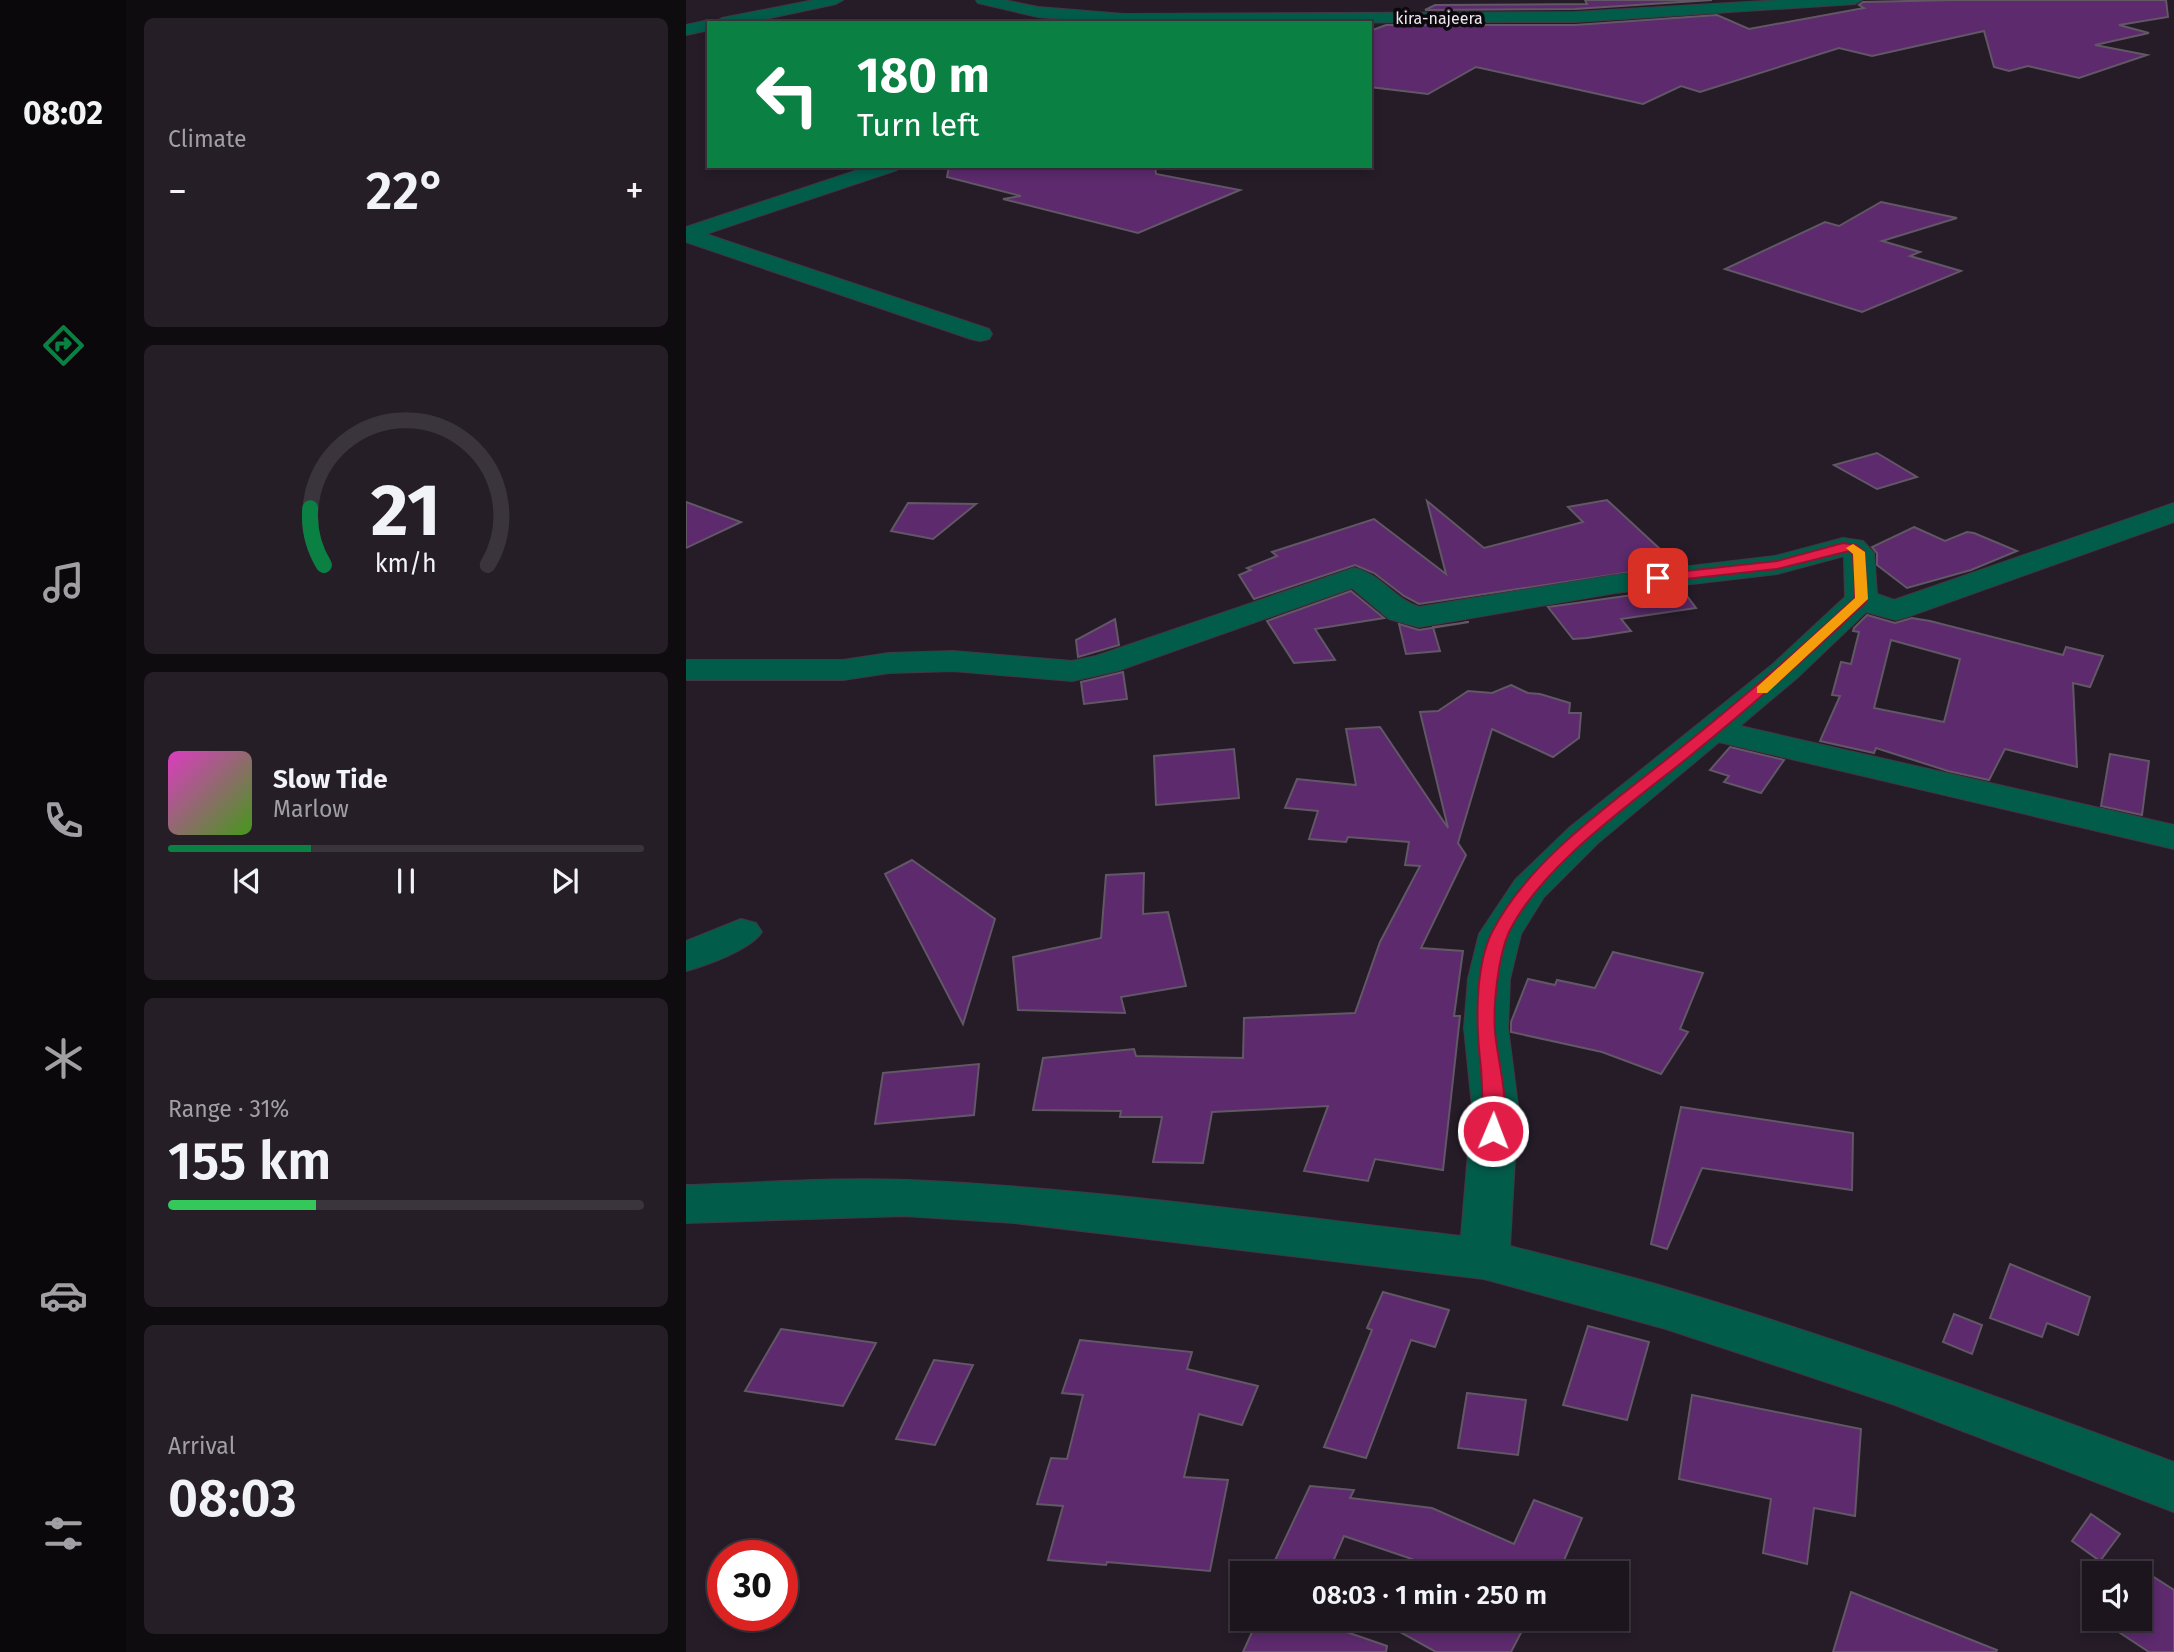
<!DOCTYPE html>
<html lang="en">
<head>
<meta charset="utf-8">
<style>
  :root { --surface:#1c151e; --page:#251e27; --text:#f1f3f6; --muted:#a09fa4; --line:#3a343c; --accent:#0b8043 }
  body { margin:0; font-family:"Fira Sans",sans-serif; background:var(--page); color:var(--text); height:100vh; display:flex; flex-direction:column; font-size:26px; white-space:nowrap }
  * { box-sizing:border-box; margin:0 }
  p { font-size:23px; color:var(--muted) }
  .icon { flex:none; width:38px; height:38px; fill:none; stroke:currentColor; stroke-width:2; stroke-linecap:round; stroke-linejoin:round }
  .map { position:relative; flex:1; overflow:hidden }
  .sheet { display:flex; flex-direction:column; gap:18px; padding:18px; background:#0f0c10; width:560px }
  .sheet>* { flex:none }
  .top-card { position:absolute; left:21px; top:21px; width:665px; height:147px; border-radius:0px; box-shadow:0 4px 10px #0003,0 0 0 2px var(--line); background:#0b8043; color:#fff; overflow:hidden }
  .controls { position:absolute; left:1396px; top:1561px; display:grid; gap:14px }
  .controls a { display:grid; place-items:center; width:70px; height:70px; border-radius:0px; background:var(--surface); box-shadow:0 4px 10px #0003,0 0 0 2px var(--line); font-size:35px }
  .speed { position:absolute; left:21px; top:1540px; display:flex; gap:14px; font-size:35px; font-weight:700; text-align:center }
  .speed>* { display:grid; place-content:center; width:91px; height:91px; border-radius:50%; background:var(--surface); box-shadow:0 4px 10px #0003,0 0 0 2px var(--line); line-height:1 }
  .speed .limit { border:10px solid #d22; background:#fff; color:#111 }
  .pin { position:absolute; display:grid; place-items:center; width:60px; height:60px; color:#fff; margin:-30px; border-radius:14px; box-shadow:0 4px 10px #0006 }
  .me { position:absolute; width:77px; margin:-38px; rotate:1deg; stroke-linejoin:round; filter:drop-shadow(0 0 5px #0008) }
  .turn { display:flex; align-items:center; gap:24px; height:147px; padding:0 35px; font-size:32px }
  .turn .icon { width:91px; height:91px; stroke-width:2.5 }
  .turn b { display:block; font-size:49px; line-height:60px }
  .big { font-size:52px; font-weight:600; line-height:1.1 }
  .sheet .card { flex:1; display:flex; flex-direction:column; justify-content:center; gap:10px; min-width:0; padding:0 24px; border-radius:10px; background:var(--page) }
  .sheet .dial { align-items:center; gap:0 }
  .dial svg { height:182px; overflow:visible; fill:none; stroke:var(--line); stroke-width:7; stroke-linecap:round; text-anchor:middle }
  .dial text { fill:var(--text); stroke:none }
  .song { display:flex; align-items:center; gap:21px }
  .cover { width:84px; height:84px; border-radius:10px; background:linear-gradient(135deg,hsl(310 70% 55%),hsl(100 70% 35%)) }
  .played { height:7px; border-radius:4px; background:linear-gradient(90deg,var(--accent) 30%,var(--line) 30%) }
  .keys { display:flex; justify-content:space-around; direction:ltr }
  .heat { display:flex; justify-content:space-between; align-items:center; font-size:38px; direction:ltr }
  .charge { height:10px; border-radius:5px; background:linear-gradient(90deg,#34c759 31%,var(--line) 0) }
  .trip { position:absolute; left:544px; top:1561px; width:399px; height:70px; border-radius:0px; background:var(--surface); box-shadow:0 4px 10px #0003,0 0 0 2px var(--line); font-weight:600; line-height:70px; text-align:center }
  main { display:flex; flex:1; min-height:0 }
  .menu { display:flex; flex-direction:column; width:126px; justify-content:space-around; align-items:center; background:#0b080c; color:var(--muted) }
  .menu .icon { width:49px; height:49px }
  .menu .active { color:var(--accent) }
  .menu b { font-size:32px; color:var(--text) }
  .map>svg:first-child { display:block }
  .building { fill:#5c2a6d; stroke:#615765; stroke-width:2; fill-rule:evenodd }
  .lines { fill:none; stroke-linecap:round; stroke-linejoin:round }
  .minor-casing { stroke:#413844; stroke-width:2 }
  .minor { fill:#025c4a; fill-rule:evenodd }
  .route { fill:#e11d48; stroke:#92132f; stroke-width:2 }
  .slow { fill:#f59e0b }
  .labels { text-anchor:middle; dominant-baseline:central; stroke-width:7; stroke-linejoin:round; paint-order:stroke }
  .far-street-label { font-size:16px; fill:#ece6ee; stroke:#0c080d }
</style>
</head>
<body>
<main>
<nav class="menu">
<b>08:02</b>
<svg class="icon active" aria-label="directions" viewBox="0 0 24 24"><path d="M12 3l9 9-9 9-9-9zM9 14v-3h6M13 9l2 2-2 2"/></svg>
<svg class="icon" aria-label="music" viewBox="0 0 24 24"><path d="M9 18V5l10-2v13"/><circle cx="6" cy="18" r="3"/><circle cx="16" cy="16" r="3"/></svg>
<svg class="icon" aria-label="phone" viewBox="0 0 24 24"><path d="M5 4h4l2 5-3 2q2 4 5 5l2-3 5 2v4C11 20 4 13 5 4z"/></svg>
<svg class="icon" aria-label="climate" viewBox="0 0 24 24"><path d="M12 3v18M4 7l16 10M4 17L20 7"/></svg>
<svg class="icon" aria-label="car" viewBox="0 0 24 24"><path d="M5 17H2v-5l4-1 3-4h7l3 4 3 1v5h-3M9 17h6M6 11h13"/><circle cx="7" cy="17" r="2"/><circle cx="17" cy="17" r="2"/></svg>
<svg class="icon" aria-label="filters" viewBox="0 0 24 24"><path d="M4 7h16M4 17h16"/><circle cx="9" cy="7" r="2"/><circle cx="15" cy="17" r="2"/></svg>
</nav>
<section class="sheet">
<div class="card"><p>Climate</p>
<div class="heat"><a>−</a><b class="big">22°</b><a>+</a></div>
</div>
<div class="card dial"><svg viewBox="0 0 100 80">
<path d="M14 69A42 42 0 1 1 86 69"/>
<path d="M14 69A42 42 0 0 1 8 44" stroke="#0b8043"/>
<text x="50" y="56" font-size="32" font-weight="700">21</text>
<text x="50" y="72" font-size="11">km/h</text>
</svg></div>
<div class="card">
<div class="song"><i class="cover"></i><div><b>Slow Tide</b><p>Marlow</p></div></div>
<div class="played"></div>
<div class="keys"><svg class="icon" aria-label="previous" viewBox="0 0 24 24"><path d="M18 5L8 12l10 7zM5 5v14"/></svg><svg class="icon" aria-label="pause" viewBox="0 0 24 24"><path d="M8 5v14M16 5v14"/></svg><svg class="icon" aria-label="next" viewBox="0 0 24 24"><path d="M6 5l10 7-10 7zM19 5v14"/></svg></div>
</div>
<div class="card"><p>Range · 31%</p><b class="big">155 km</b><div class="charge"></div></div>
<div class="card"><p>Arrival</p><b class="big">08:03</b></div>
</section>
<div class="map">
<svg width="1488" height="1652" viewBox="0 0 1488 1652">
  <rect width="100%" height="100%" fill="#251c28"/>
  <g class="building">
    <polygon points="899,0 1026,0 889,9 739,10 749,5 901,4"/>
    <polygon points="1267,0 1480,0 1482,17 1433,25 1463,33 1409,45 1461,55 1393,78 1342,66 1323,71 1308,67 1298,31 1186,56 1153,48 1014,92 995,86 957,104 790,67 742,94 684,87 684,31 700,25 889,25 1031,15 1063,29 1178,8 1173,5 1177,2"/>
    <polygon points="263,166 469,166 470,174 554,190 452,233 317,199 335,196 261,177"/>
    <polygon points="1195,202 1271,218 1196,241 1234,252 1224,256 1275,271 1176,312 1039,269 1139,222 1153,226"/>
    <polygon points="1191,453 1231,477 1191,489 1148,465"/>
    <polygon points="921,500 975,550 967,552 978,567 733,604 718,596 688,573 669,565 568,599 553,575 565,570 561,568 591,556 586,552 688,519 760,574 741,501 798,548 897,522 882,507"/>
    <polygon points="0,502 55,522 0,548"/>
    <polygon points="222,503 290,504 247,539 205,531"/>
    <polygon points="1228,527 1259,541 1281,532 1288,533 1331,551 1285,570 1221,588 1191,565 1191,553 1186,547"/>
    <polygon points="995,588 1010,608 935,619 945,631 901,638 887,639 862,607"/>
    <polygon points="665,591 698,618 629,629 649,660 608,663 581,621"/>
    <path d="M1181,615L1209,623L1226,618L1244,621L1377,655L1380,647L1417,656L1404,687L1387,683L1391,767L1319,749L1303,780L1262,771L1190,748L1188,753L1134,741L1154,696L1146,695L1155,662L1165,664L1173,632L1167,631L1168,628ZM1205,640L1274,659L1258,722L1188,708Z"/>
    <polygon points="429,619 433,645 392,657 390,640"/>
    <polygon points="783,622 747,627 754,651 720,654 713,624 733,630"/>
    <polygon points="437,672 441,699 398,704 395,682"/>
    <polygon points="825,685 842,693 854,694 884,703 883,713 895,713 893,738 867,757 806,729 772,843 780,855 735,948 777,951 768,1016 774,1016 757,1170 689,1159 682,1181 618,1171 642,1106 526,1112 517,1163 467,1162 476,1117 434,1117 435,1111 347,1110 357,1058 448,1049 450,1056 557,1058 558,1018 669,1013 694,942 734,866 719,865 723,842 662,837 660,842 623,839 632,811 599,808 611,779 670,785 660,729 694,727 762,828 734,712 752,711 782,691 806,693"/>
    <polygon points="1044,747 1094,759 1098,760 1075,793 1038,782 1043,776 1024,770"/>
    <polygon points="548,749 553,798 470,805 468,756"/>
    <polygon points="1424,754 1463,761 1456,815 1415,806"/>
    <polygon points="226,860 309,919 277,1024 199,874"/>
    <polygon points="458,873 457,914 482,912 500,986 435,997 439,1013 332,1010 327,957 415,938 420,875"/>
    <polygon points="927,952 1017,973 994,1029 1002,1032 975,1074 916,1052 825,1032 825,1022 842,979 869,985 871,980 909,988"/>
    <polygon points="293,1064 288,1115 189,1124 197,1073"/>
    <polygon points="995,1107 1167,1133 1166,1190 1016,1168 981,1249 965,1244"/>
    <polygon points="1324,1264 1404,1297 1392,1335 1361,1323 1356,1337 1304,1318"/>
    <polygon points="697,1292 763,1310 749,1347 725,1340 680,1458 638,1447 686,1330 681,1328"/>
    <polygon points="1268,1314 1296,1325 1286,1354 1257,1342"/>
    <polygon points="902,1326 963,1342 941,1420 877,1405"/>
    <polygon points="95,1329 190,1343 157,1406 59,1391"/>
    <polygon points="394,1340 506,1352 501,1369 572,1386 556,1425 513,1414 498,1477 542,1480 524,1571 421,1562 420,1565 362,1560 377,1506 351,1504 365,1458 381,1459 397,1395 376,1393"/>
    <polygon points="248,1360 287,1365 249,1445 210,1439"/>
    <polygon points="781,1393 840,1400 832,1455 772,1448"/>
    <polygon points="1006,1395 1175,1429 1169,1516 1128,1508 1121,1564 1077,1553 1085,1499 993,1479"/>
    <polygon points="624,1486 668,1490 664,1498 746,1508 828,1544 848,1500 896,1518 876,1565 895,1573 717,1573 726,1559 658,1536 642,1573 583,1573"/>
    <polygon points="1405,1514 1434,1534 1414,1561 1386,1541"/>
    <polygon points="1449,1565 1488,1590 1488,1652 1463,1652 1413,1619 1454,1619 1454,1573 1443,1573"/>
    <polygon points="1165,1592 1311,1650 1310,1652 1147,1652"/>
    <polygon points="572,1619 623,1619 701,1646 700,1652 557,1652"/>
    <polygon points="720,1619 815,1619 837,1629 825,1652 750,1652 712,1631"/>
  </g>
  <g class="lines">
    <defs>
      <g id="minor">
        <polygon points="128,0 157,0 150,4 60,23 23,23 23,30 0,35 0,25 23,20 29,22 36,18"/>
        <polygon points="290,0 318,0 352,7 438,14 889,12 1095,0 1176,0 1169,4 889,22 427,23 352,17 292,3"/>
        <polygon points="184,166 214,166 211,170 20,234 303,329 306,334 303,339 294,341 285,339 0,242 0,227"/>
        <path d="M1488,503V522L1221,617L1210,620L1180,612L1111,678L1054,726L1488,825V849L1033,742L912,843L858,897L835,934L824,979L822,1028L832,1106L824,1246C877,1260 930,1272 983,1288C1154,1339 1321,1400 1488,1462V1512L1209,1405L1089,1365L980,1329L798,1279L329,1223L218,1216L0,1223V1185C73,1183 149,1177 222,1180C407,1188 591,1215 775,1236L786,1106L778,1028L782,979L793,934L829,880L884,827L1087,664L1159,597L1158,556L1091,574L929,593L733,627L703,619L666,588L431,671L386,681L267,671L203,673L157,680H0V660H157L203,653L267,651L386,661L410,656L668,568C695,574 708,599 733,607L929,575L1089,556L1157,538L1177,541L1188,553L1191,594L1208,600Z"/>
        <path d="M55,919L70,923L76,932C64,950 21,965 0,971V941Z"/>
      </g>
    </defs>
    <use href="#minor" class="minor-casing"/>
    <use href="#minor" class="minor"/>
  </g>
  <path class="route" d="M1157,543L1170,545L1179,552L1180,602C1123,656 1065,706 1004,756C946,803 856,865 823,932C812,957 807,1005 809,1032C811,1058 827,1114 814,1136H800C797,1132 796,1080 795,1068C790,1028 788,969 806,932C844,858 928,802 991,751C1052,702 1111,652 1169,598L1167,554L1163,551L1091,569L972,582L965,578L972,574L1091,561Z"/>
  <polygon class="slow" points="1167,544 1179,552 1182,599 1081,693 1071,693 1071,687 1169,598 1167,554 1160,548"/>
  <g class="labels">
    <g class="far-street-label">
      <text x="753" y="18">kira-najeera</text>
    </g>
  </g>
</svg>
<div class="controls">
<a><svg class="icon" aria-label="sound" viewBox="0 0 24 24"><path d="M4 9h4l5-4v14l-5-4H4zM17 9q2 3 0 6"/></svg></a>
</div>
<div class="speed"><div class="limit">30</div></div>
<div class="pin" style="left:972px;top:578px;background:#d93025"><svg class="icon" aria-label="arrive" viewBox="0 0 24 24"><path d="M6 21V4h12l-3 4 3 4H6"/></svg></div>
<svg class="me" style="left:807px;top:1131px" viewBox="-20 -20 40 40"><circle r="17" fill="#e11d48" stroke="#fff" stroke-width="3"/><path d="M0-11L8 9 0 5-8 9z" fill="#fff"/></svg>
<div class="trip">08:03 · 1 min · 250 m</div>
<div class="top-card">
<div class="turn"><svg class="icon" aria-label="left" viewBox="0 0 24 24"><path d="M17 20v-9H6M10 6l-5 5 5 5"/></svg><div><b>180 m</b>Turn left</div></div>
</div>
</div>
</main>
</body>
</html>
